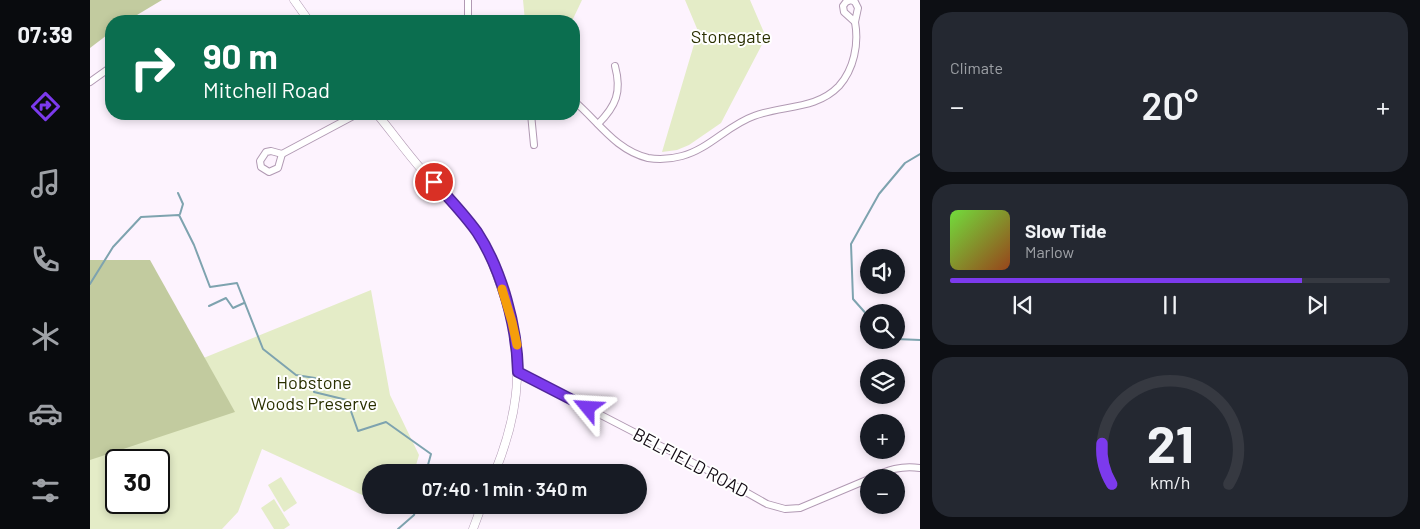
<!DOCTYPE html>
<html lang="en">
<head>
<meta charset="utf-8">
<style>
  :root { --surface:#171b24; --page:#242831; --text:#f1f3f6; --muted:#9ea1a6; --line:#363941; --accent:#7c3aed }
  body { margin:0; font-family:Barlow,sans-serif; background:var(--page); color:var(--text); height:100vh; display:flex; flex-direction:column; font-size:19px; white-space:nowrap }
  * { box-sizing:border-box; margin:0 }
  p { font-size:16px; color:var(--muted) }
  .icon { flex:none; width:28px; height:28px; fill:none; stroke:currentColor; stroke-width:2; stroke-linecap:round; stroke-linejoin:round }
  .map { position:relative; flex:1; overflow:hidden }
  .sheet { display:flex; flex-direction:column; gap:12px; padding:12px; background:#0d0f14; width:500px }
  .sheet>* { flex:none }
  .banner { position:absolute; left:15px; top:15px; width:475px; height:105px; border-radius:20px; box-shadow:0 2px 8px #0003; background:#0b6e4f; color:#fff; overflow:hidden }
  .controls { position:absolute; left:770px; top:249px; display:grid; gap:10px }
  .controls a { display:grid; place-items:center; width:45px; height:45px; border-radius:50%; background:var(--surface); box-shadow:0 2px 8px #0003; font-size:25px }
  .speed { position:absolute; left:15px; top:449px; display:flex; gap:10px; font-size:25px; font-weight:700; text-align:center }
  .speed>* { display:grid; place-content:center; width:65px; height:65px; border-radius:50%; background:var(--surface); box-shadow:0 2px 8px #0003; line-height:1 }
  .speed .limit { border:2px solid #111; border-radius:8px; background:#fff; color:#111 }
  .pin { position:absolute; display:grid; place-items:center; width:42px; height:42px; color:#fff; margin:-21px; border:2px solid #fff; border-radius:50%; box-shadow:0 1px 5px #0007 }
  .me { position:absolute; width:55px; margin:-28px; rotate:297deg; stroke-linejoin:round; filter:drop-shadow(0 0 4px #0008) }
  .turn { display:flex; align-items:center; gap:18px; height:105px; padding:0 15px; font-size:22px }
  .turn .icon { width:65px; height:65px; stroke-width:2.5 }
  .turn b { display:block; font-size:35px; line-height:42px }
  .big { font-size:38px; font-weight:600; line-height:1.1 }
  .sheet .card { flex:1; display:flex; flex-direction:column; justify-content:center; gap:8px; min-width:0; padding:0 18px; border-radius:20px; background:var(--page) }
  .sheet .dial { align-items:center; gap:0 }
  .dial svg { height:130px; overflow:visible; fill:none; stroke:var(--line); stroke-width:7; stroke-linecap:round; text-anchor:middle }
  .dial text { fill:var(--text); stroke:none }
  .song { display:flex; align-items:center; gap:15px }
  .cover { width:60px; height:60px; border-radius:8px; background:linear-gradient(135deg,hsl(100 70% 55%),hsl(20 70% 35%)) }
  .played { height:5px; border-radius:2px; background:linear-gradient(90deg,var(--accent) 80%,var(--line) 80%) }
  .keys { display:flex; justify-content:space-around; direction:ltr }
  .heat { display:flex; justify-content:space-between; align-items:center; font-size:28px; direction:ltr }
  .trip { position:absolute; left:272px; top:464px; width:285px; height:50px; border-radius:25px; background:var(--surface); box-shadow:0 2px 8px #0003; font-weight:600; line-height:50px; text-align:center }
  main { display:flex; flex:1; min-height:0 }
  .dock { display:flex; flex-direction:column; width:90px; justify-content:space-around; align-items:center; background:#090b0e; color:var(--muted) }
  .dock .icon { width:35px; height:35px }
  .dock .current { color:var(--accent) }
  .dock b { font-size:22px; color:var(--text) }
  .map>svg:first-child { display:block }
  .green { fill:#e4ecc7; fill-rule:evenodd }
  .forest { fill:#c2cb9f }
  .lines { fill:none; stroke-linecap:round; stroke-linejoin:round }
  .stream { stroke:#7ea3af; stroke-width:2 }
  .minor-casing { stroke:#b199b3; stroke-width:8 }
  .tertiary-casing { stroke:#b199b3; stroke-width:9 }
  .minor { stroke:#fff; stroke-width:6 }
  .tertiary { stroke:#fff; stroke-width:8 }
  .route-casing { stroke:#51269a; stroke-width:12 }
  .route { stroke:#7c3aed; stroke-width:9 }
  .slow { stroke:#f59e0b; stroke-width:9 }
  .labels { text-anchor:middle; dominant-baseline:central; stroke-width:4; stroke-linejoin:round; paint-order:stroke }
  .park-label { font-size:18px; fill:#2a3000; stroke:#fff }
  .street-label { font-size:18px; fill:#120a13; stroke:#fff }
</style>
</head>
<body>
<main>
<nav class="dock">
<b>07:39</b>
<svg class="icon current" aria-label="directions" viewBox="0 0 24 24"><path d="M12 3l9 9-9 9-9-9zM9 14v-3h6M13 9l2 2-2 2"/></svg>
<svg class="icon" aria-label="music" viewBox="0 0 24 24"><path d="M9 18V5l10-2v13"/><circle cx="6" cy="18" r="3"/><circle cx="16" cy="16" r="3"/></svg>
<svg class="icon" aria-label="phone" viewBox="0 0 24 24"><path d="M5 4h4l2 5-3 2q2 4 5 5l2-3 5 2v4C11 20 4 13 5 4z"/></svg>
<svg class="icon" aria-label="climate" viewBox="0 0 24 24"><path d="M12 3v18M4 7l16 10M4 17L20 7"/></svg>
<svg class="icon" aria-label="car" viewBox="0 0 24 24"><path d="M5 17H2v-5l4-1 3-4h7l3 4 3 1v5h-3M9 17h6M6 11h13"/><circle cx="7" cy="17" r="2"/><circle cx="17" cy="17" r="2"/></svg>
<svg class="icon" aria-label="filters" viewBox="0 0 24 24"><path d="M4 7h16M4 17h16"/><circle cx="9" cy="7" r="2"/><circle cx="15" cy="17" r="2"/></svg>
</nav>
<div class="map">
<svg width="830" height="529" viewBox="0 0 830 529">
  <rect width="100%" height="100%" fill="#fdf3fe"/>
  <g class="green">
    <polygon points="433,0 492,0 482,21 435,21"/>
    <polygon points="595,0 660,0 676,37 631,123 599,145 587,150 572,152 608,31"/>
    <path d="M281,290L300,395L329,455L324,472H281V499L172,449L148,512L132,529H0V404ZM26,460H69V502H26Z"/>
    <polygon points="191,477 207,503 194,512 178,485"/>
    <polygon points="184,499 200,525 194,529 184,529 171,508"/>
  </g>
  <g class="forest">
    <polygon points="0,0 72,0 37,21 21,21 21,32 0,48"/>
    <polygon points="0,260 60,260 145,412 0,460"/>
  </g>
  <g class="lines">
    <g class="stream">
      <polyline points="88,193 93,204 90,214"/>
      <polyline points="0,284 23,247 51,217 89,215 104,245 120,287 147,283 173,349 206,375 225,378 224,392 257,400 268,431 296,422 341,454 336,472"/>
      <polyline points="119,306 136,298 143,308 154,303"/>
      <polyline points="779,317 763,299 761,244 789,194 815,163 830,154"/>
      <polyline points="806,339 830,340"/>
      <polyline points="308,529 324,515 327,505"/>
    </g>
    <defs>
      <g id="minor">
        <polygon points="761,0 765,2 768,8 765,22 754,12 753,6 756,2"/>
        <polyline points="378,21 378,0"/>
        <polyline points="0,82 21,67"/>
        <path d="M484,101C508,121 525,150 558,158C569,160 581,159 592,156C619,149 638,125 664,116C693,105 726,110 749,86C764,69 769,44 765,22"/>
        <polyline points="441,114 444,145"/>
        <path d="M508,124C526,106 532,92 525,66"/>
        <polygon points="181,151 192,154 188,168 179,172 171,167 170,161 176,152"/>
        <polyline points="192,154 267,114"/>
        <polyline points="428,372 617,470 677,504 695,509 710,508 779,479"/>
        <path d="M781,478C797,470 812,465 830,468"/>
      </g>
      <g id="tertiary">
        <polyline points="204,0 219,21"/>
        <path d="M287,114C302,132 316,152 332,170C351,190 371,210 387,233C398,249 404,267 410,284C435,353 432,405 405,472"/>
        <polyline points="383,529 392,505"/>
      </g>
    </defs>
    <use href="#minor" class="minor-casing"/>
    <use href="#tertiary" class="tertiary-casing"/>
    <use href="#minor" class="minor"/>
    <use href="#tertiary" class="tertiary"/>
  </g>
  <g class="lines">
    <defs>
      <path id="route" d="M344,182C359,198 374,214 387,232C412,270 427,327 428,372L498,408"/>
    </defs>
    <use href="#route" class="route-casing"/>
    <use href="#route" class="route"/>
    <polyline class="slow" points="412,289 422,322 427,345"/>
  </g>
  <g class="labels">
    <g class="park-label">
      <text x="641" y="36">Stonegate</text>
      <text x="224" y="382">Hobstone<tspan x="224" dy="21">Woods Preserve</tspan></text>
    </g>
    <g class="street-label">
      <text transform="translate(601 462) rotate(28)">BELFIELD ROAD</text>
    </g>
  </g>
</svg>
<div class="controls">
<a><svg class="icon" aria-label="sound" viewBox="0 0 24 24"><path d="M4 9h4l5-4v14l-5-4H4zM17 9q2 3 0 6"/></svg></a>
<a><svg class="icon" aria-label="search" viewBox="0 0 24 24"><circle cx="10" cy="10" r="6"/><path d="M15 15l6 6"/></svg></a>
<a><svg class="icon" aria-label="layers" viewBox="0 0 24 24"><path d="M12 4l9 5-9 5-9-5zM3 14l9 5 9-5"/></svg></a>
<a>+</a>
<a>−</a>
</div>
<div class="speed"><div class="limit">30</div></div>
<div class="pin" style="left:344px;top:182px;background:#d93025"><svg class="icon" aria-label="arrive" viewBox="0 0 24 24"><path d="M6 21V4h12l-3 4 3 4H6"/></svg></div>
<svg class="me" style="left:498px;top:408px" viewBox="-20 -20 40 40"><path d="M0-17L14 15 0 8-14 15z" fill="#7c3aed" stroke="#fff" stroke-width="4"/></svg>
<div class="trip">07:40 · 1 min · 340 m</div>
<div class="banner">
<div class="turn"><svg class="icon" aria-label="right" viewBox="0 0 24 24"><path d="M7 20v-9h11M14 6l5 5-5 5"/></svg><div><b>90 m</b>Mitchell Road</div></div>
</div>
</div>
<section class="sheet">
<div class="card"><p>Climate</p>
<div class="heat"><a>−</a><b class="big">20°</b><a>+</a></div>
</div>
<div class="card">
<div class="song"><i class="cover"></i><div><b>Slow Tide</b><p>Marlow</p></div></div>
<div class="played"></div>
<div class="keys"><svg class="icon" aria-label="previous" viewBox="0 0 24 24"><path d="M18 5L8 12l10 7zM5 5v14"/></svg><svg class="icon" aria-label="pause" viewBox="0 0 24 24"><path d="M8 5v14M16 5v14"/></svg><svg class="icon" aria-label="next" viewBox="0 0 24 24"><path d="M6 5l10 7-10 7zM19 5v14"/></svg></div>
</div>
<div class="card dial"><svg viewBox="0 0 100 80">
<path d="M14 69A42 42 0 1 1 86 69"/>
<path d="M14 69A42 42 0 0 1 8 44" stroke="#7c3aed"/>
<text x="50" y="56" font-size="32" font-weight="700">21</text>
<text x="50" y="72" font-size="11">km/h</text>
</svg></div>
</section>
</main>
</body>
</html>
